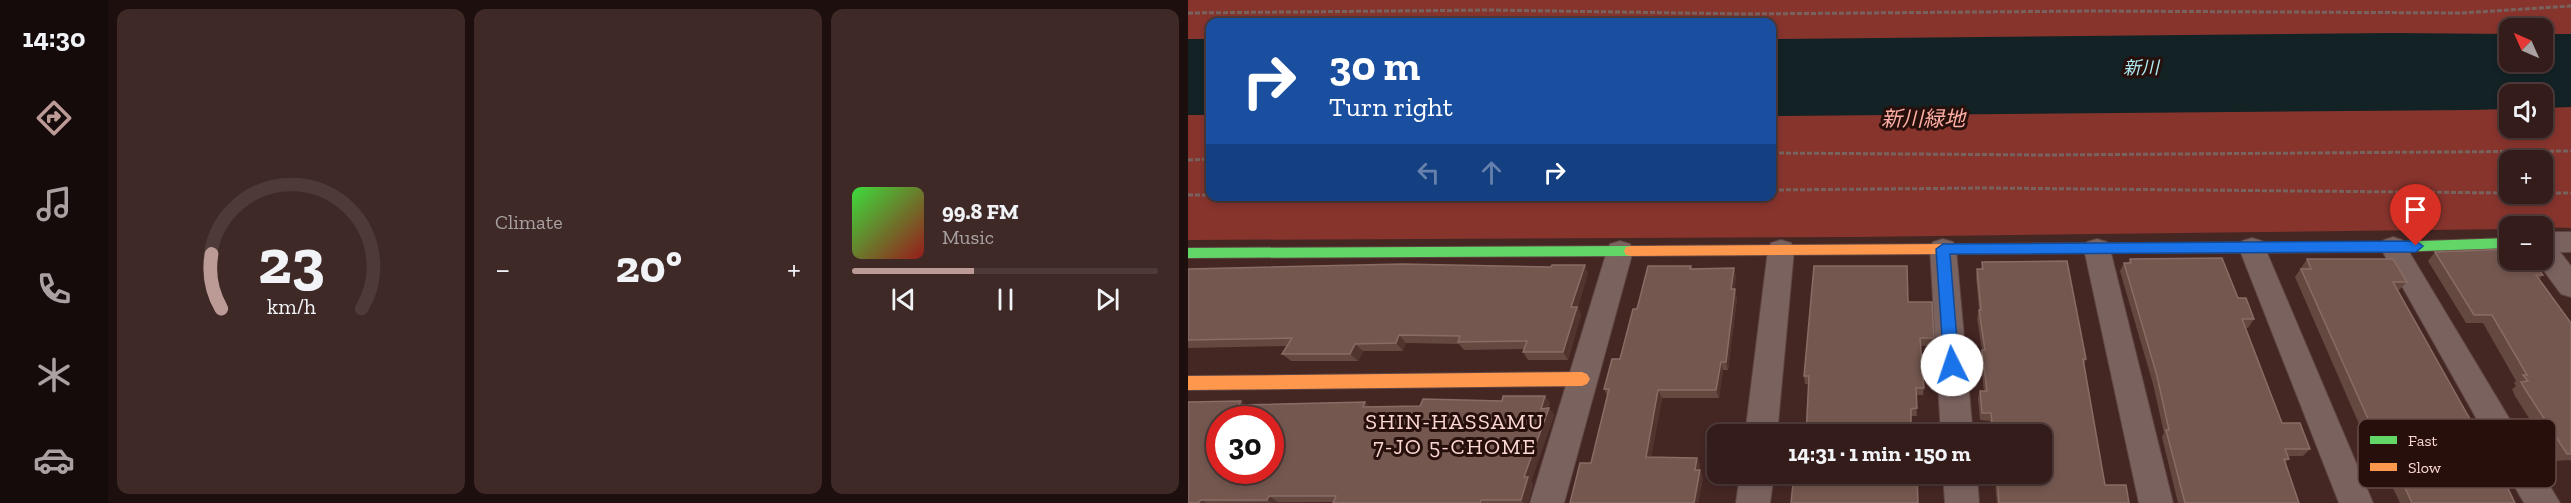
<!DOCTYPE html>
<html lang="en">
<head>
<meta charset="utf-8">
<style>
  :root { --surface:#331c1a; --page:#3e2927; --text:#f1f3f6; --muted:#a9a1a2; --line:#4e3a39; --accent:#bc9a95 }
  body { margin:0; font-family:"Zilla Slab","Noto Sans JP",serif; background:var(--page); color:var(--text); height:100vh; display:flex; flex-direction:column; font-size:22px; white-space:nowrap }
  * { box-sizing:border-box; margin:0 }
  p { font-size:20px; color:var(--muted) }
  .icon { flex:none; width:33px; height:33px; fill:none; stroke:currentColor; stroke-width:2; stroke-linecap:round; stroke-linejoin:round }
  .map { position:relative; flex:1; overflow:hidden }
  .details { display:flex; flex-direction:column; gap:9px; padding:9px; background:#1c0f0e; width:1080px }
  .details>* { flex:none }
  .banner { position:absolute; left:18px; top:18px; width:570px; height:183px; border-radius:12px; box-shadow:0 3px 9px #0003,0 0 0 2px var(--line); background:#1a4fa0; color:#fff; overflow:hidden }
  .needle { width:39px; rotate:315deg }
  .tools { position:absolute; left:1311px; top:18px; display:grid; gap:12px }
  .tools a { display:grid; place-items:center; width:54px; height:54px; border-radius:12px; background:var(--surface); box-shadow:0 3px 9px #0003,0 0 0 2px var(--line); font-size:30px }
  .speed { position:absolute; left:18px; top:406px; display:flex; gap:12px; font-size:30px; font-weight:700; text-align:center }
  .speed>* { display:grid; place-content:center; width:78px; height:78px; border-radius:50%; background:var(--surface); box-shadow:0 3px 9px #0003,0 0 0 2px var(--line); line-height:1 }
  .speed .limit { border:9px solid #d22; background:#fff; color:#111 }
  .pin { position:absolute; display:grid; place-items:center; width:51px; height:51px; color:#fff; margin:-62px -26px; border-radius:50% 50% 50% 0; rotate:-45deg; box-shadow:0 0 6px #0007 }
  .pin .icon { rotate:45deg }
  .me { position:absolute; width:66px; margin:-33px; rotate:356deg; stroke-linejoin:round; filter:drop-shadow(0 0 4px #0008) }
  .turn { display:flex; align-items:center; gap:21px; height:126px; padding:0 24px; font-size:27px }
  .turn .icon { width:78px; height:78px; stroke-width:2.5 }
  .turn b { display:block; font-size:42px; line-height:51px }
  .lanes { display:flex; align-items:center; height:57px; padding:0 24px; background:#0003; justify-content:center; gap:30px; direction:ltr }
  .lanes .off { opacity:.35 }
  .big { font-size:45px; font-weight:800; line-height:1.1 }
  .details .widget { flex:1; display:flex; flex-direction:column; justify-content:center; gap:9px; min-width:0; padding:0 21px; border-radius:12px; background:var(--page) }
  .details .dial { align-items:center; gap:0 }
  .dial svg { height:156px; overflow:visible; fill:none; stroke:var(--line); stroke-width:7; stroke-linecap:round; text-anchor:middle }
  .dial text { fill:var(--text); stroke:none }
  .song { display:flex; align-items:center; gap:18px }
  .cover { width:72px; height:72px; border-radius:9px; background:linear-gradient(135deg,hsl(120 70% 55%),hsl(0 70% 35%)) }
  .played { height:6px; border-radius:3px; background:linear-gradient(90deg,var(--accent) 40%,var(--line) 40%) }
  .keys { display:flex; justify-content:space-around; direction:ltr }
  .heat { display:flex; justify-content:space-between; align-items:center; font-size:33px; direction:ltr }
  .details .tiles { flex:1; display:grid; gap:9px; grid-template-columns:repeat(3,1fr) }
  .trip { position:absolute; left:519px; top:424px; width:345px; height:60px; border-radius:12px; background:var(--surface); box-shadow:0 3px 9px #0003,0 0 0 2px var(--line); font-weight:800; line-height:60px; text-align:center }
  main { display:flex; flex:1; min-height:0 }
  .tab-bar { display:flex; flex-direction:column; width:108px; justify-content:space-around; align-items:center; background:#140b0a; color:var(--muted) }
  .tab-bar .icon { width:42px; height:42px }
  .tab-bar .current { color:var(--accent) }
  .tab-bar b { font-size:27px; color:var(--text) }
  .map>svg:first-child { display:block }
  .green { fill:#87342d; fill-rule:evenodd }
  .water { fill:#132225 }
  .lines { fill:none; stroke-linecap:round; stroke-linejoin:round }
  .street-casing { stroke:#5e4543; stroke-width:2 }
  .fast-casing { stroke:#5e4543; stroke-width:2 }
  .slow-casing { stroke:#5e4543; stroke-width:2 }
  .path { stroke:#77625e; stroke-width:3; stroke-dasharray:5 2; stroke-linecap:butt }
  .street { fill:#7a625f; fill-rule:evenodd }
  .fast { fill:#63d668; fill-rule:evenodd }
  .slow { fill:#ff974d; fill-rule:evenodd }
  .wall { fill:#634940 }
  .shaded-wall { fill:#50342e }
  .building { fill:#745850; stroke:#896c64; stroke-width:1.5; fill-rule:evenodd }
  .route { fill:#1a73e8; stroke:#114b97; stroke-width:1.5 }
  .labels { text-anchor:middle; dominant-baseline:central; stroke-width:6; stroke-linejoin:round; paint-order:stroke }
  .far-water-label { font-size:18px; font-style:italic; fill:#adecf5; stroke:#270f0c }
  .park-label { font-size:21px; font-style:italic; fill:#feaea4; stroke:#270f0c }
  .neighbourhood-label { font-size:22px; letter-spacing:1.5px; fill:#fcd8d3; stroke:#270f0c }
  .key { fill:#270f0c; stroke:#674b48; stroke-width:1.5 }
  .key-label { font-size:16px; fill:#fcd8d3 }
</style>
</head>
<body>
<main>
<nav class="tab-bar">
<b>14:30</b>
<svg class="icon current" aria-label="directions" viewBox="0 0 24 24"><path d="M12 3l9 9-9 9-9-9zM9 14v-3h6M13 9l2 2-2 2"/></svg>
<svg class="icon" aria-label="music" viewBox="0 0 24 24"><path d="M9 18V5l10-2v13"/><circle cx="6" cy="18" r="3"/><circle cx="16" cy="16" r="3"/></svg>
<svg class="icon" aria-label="phone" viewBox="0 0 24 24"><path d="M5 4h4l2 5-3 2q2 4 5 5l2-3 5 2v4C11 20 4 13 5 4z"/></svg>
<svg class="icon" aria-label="climate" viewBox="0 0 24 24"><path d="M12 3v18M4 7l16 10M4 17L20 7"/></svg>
<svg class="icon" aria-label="car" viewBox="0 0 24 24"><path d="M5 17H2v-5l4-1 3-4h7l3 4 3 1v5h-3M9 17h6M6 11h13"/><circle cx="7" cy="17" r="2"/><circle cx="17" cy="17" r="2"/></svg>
</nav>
<section class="details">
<div class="tiles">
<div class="widget dial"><svg viewBox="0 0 100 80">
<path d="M14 69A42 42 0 1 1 86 69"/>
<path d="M14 69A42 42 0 0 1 9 41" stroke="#bc9a95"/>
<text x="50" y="56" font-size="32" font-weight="700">23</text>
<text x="50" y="72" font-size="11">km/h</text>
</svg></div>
<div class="widget"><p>Climate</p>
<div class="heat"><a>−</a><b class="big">20°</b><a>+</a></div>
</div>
<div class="widget">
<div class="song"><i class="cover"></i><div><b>99.8 FM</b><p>Music</p></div></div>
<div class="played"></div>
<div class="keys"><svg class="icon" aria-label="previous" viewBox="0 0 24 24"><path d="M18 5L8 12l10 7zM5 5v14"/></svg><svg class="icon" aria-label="pause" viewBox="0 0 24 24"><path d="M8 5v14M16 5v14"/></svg><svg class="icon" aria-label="next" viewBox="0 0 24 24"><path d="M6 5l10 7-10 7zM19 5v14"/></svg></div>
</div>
</div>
</section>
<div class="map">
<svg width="1383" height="503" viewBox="0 0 1383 503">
  <rect width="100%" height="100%" fill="#442623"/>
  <path class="green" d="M0,0H1383V228L1322,226L1321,229L669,237L0,240ZM22,22H584V196H22ZM1322,28H1354V62H1322ZM1322,94H1354V128H1322ZM1322,160H1354V194H1322Z"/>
  <g class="water">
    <polygon points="1204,33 1321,34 1322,62 1354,62 1355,34 1383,34 1383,107 1355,108 1354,94 1322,94 1321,109 1283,110 584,116 584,39"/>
    <rect x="0" y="39" width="22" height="76"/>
  </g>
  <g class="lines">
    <defs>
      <g id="street">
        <polygon points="1354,232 1383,232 1383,252 1372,252 1383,266 1383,297 1373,294 1348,260 1354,260"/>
        <polygon points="1205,237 1214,240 1372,503 1336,503 1192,247 1196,240"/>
        <polygon points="1064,238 1074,241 1077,248 1185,503 1151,503 1051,248 1054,241"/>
        <polygon points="755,239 765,242 768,249 785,435 753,435 742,249 745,242"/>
        <polygon points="909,239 919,242 922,249 985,503 951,503 896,249 899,242"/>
        <polygon points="593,240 603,243 606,250 589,435 557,435 580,250 583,243"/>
        <polygon points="432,241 442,244 445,251 376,503 342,503 419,251 422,244"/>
        <polygon points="552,474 586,474 582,503 548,503"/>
        <polygon points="755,474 789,474 791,503 757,503"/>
      </g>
      <g id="fast">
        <polygon points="1322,238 1322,248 1205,252 940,253 935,252 933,248 935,244 940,243 1205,242"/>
        <polygon points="443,246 448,247 450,251 448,255 443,256 0,258 0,248"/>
      </g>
      <g id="slow">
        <polygon points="940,243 945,244 947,248 945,252 940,253 443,256 438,255 436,251 438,247 443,246"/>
        <polygon points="394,372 399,374 402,379 399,384 394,386 0,390 0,376"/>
      </g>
    </defs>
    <use href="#street" class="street-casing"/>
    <use href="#fast" class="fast-casing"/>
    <use href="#slow" class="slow-casing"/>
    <g class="path">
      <polyline points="0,13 302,10 557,14 906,11 1274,13 1383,6"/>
      <polyline points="584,153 858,155 1383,151"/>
      <polyline points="0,160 22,159"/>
      <polyline points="584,190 798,188 1322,193"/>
      <polyline points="1354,193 1383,193"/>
      <polyline points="0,195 22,195"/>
    </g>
    <use href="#street" class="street"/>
    <use href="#fast" class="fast"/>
    <use href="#slow" class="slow"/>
  </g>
  <g class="wall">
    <polygon points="1247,252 1355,275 1351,279 1383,323 1383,462 1382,460 1368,461 1327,396 1324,389 1328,386 1326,383 1328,381 1295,323 1278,323 1240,261"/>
    <polygon points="942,259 1050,298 1066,319 1060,328 1058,328 1094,423 1122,449 1115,456 1100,456 1101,459 1097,463 1111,503 990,503 974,437 976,433 965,384 932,271 936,263 940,263"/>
    <polygon points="1119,259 1219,282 1211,290 1210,290 1327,503 1212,503 1204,486 1198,486 1107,277"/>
    <polygon points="794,262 898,359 896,365 917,485 941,503 809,503 806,474 854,474 854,435 803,435 802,421 792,420 790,398 792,391 796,391 792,358 794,350 789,318 791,310 788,277 789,269 793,269"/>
    <polygon points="503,266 504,269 546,268 548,277 546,289 549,298 540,370 535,370 531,398 474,398 463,457 509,458 512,465 511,470 515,477 510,503 382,503 403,463 419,395 416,389 432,359"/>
    <polygon points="0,269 400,273 390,307 393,315 380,360 340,360 335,352 337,349 276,350 271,344 218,343 215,351 175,351 170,361 103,361 94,354 99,346 0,348"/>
    <polygon points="720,302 746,338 745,346 732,346 736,388 735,395 728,395 729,416 723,416 621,384 617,384 616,376"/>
    <polygon points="357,396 362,403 360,408 361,408 366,415 343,481 345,484 340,503 145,503 145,502 0,503 59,405 183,407 232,406 314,401"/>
  </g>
  <g class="shaded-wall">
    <polygon points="397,265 400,273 390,307 393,315 380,360 375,352 383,307"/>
    <polygon points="546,268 548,277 545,298 543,289"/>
    <polygon points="547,289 549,298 540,370 538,362"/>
    <polygon points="211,335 218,343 215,351 208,343"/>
    <polygon points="167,344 175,351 170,361 162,354"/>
    <polygon points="533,362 535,370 531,398 528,390"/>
    <polygon points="470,390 474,398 462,464 458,457"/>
    <polygon points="357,396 362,403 358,416 353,409"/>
    <polygon points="53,401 63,408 51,405"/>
    <polygon points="177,402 185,409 175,407"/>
    <polygon points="361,408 366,415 343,481 345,484 340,503 336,503 333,500 336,477"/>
    <polygon points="509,458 512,465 510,477 507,470"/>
    <polygon points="512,470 515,477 510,503 506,503"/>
    <polygon points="81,496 90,502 90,503 84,503 79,500"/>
    <polygon points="13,500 19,503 10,503"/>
  </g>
  <g class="building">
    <polygon points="1322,249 1322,260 1344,260 1355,275 1348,275 1383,323 1383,454 1379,454 1337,389 1333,382 1340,381 1335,375 1339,375 1304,315 1286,315 1247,252"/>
    <polygon points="1034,258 1050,298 1058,298 1066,319 1054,319 1094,423 1112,423 1122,449 1097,449 1101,459 1096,459 1111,503 997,503 978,430 981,430 969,376 936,263 943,263 942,259"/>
    <polygon points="1119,259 1205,259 1219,282 1205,282 1314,476 1327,503 1224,503 1213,479 1207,479 1113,269 1123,269"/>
    <polygon points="879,261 898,359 895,359 917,485 938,485 941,503 811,503 809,474 854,474 854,435 805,435 803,413 794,413 792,391 799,391 794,350 797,350 791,310 793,310 789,269 795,269 794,262"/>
    <polygon points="214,264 363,267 364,265 397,265 383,307 389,307 375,352 335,352 339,341 270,342 272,336 211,335 208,343 167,344 162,354 94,354 104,338 0,340 0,269"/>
    <polygon points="460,266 503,266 502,269 546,268 543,289 547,289 538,362 533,362 528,390 470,390 458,457 509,458 507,470 512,470 506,503 382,503 392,463 403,463 421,389 416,389 424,359 432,359 445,309 449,309"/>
    <polygon points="626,266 719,266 720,302 744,302 746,338 732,338 736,388 728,388 729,408 723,409 723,435 618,435 621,376 616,376"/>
    <path d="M315,396H357L353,409L361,408L336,477H340L333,500H293L292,503H145L148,496H81L79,500H13L10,503H0V402L53,401L51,405L177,402L175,407L232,406L235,399L314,401ZM32,420H82V471H32Z"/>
    <polygon points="606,474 729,474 730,503 603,503"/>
  </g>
  <polygon class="route" points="1228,241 1235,246 1228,252 762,254 771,365 769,370 764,372 758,370 756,365 748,249 755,244"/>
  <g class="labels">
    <g class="far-water-label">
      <text transform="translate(953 68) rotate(-1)">新川</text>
    </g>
    <g class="park-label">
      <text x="735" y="118">新川緑地</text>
    </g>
    <g class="neighbourhood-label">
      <text x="267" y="421">SHIN-HASSAMU<tspan x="267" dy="25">7-JO 5-CHOME</tspan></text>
    </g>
  </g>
  <rect x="1170" y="419" width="198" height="69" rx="9" class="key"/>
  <rect x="1182" y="436" width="27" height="8" fill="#63d668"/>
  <rect x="1182" y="463" width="27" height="8" fill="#ff974d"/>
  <g class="key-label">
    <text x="1220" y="446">Fast</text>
    <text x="1220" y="473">Slow</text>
  </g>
</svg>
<div class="tools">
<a><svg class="needle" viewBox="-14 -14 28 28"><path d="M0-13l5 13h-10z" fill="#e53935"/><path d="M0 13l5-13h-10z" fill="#a9a1a2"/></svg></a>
<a><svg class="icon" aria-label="sound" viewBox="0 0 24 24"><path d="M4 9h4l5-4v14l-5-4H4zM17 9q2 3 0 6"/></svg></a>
<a>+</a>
<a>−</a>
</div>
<div class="speed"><div class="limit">30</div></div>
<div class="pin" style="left:1228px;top:246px;background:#d93025"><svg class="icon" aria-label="arrive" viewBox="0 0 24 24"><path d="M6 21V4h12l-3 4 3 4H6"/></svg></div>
<svg class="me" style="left:764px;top:365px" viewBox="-20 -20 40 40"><circle r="19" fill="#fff"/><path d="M0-13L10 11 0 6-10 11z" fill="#1a73e8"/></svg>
<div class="trip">14:31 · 1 min · 150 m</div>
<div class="banner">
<div class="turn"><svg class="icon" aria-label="right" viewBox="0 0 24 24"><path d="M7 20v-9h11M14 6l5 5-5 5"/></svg><div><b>30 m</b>Turn right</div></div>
<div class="lanes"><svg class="icon off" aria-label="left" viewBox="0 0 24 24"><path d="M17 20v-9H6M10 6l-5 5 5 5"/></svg><svg class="icon off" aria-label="ahead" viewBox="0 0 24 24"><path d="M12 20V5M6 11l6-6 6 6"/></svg><svg class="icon" aria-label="right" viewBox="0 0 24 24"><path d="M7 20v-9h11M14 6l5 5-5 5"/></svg></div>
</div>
</div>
</main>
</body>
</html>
